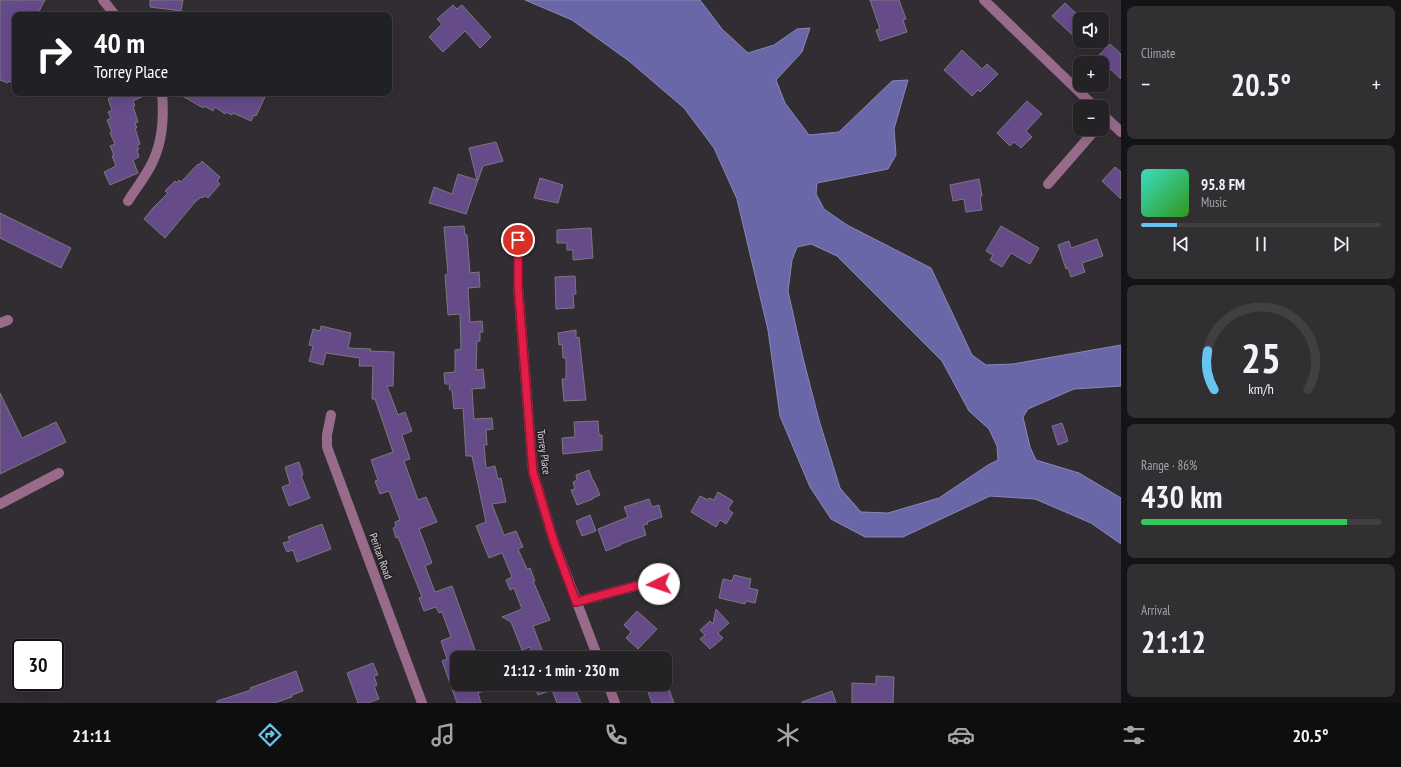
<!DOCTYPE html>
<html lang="en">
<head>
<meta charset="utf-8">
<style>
  :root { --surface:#252226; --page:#312f32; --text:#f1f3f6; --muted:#a3a4a7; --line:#423f43; --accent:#66c4ef }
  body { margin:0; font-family:"PT Sans Narrow",sans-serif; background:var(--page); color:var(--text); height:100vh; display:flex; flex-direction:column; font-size:15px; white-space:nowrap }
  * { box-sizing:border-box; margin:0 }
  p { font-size:13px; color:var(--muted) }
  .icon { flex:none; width:22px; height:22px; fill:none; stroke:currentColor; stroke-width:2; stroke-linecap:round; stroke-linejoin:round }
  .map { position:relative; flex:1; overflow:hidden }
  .details { display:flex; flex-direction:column; gap:6px; padding:6px; background:#141315; width:280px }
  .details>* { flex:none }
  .banner { position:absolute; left:12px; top:12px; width:380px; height:84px; border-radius:8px; box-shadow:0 4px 16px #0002,0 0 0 1px var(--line); background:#202124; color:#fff; overflow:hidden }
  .fabs { position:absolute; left:1073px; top:12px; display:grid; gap:8px }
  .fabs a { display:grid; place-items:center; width:36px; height:36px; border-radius:8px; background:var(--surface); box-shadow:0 4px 16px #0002,0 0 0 1px var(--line); font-size:20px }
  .speed { position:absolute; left:12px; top:639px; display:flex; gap:8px; font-size:20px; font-weight:700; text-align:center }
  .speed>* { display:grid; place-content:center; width:52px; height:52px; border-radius:50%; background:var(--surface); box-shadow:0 4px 16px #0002,0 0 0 1px var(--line); line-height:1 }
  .speed .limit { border:2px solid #111; border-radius:6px; background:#fff; color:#111 }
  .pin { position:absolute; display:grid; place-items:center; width:34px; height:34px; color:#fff; margin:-17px; border:2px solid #fff; border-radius:50%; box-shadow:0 1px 4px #0007 }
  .me { position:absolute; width:44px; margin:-22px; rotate:266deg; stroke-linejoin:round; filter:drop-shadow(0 0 3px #0008) }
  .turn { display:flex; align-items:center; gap:14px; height:84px; padding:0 16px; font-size:18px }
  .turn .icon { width:52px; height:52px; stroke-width:2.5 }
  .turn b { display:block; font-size:28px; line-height:34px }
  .big { font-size:30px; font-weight:600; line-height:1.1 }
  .details .card { flex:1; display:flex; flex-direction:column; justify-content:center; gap:6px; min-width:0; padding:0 14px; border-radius:8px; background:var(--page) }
  .details .dial { align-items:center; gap:0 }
  .dial svg { height:104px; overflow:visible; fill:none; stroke:var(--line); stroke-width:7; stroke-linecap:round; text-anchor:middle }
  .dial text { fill:var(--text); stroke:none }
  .song { display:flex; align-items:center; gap:12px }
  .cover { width:48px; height:48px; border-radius:6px; background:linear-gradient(135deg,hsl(170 70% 55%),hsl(110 70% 35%)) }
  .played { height:4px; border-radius:2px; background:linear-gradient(90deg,var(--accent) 15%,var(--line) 15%) }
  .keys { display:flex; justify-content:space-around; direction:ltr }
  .heat { display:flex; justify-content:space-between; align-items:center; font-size:22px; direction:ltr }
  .charge { height:6px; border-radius:3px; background:linear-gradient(90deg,#34c759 86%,var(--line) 0) }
  .trip { position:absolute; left:450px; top:651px; width:222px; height:40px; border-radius:8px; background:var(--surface); box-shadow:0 4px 16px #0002,0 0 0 1px var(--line); font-weight:600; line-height:40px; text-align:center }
  .menu { display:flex; height:64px; justify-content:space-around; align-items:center; background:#0f0e0f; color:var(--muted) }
  .menu .icon { width:28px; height:28px }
  .menu .selected { color:var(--accent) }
  .menu b { font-size:18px; color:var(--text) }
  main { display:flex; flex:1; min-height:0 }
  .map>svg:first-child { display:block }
  .water { fill:#6a67a9; stroke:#8a87b6; fill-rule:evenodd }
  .building { fill:#664b89; stroke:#7a787e }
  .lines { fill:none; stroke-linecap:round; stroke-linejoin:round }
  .minor { stroke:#986b8a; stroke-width:10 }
  .route-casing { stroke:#92132f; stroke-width:10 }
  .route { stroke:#e11d48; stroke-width:7 }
  .labels { text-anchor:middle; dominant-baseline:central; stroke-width:4; stroke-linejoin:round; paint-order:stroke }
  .street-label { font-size:11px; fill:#d4d2d5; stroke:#272428 }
</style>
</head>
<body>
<main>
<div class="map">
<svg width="1121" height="703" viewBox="0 0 1121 703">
  <rect width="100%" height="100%" fill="#312d32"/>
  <path class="water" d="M525,0H700L722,29L748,53L774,45L797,29L810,28L802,52L776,80L785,103L809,135L839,132L892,81L908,80L894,129L896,155L888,169L817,183L816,194L824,209L847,225L931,268L972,355L986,365L1013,364L1121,345V386L1074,389L1028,409L1023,417L1030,447L1036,460L1079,473L1121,498V544L1091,523L1035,499L990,496L903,537H865L831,519L810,487L780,416L768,330L737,199L714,148L684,108L629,61L572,20ZM811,244L837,256L942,361L969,411L989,429L997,446L998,460L988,465L939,498L888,513L861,512L840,488L819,420L803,358L788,291L792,260L797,247Z"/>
  <g class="building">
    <polygon points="0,0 45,0 37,15 15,15 15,83 9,81 8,83 0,80"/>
    <polygon points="150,0 183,0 181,11 150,7"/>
    <polygon points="870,0 899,0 906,19 903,20 907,32 880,41 876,30 880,29"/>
    <polygon points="1065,3 1080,17 1080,42 1052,16"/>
    <polygon points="453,5 457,9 462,5 491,37 480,48 465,31 443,52 429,37 442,24 437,19"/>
    <polygon points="1110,44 1121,54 1121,79 1097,57"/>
    <polygon points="962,50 982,69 987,64 998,74 980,92 978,90 972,96 944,70"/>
    <polygon points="121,93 150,93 133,101 135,106 133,106 138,122 135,123 137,128 135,128 140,144 137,146 139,149 137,150 139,157 133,160 138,173 110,185 104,172 116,166 112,156 114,155 110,146 115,144 110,133 112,132 107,120 111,118 108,112 112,110 108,99"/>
    <polygon points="177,93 258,93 265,97 256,116 254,115 251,121 233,113 232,115 226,112 225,114 215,107 213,111 204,106 203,108"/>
    <polygon points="1027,101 1042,114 1026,131 1032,137 1021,148 1014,142 1010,146 997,133"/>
    <polygon points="496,142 503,161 483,166 466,214 429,203 434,187 452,194 458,174 477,180 469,148"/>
    <polygon points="202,161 220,177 217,181 220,184 208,198 205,196 202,198 201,197 195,202 165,238 144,219 153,208 168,193 165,191 175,181 177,183 179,180 181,182 198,164 199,165"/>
    <polygon points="1115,167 1121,172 1121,199 1102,181"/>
    <polygon points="540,178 563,185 558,203 534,198"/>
    <polygon points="979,179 982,196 980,197 982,210 966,212 964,199 953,201 950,185"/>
    <polygon points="0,213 71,248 61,268 0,238"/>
    <polygon points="464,226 465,235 467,235 470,273 479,272 480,287 468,288 470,322 482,321 483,332 480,332 480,341 477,341 476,370 483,369 485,388 472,389 474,419 492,418 493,429 486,430 487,445 484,445 486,468 495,466 498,479 501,478 506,502 492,504 504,535 516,531 523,547 518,549 527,569 530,568 535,581 533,581 550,620 533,626 545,658 534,658 530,647 522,650 511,622 502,617 522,609 514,588 510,590 506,580 512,577 502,553 489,558 476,526 486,522 472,456 466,456 463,408 454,409 452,391 449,389 450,384 445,384 444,373 455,372 455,350 461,349 460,314 448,315 445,275 448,274 444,227"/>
    <polygon points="1001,226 1039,248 1030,264 1011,253 1002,267 990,260 993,255 986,251"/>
    <polygon points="591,228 593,258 573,260 573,250 567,250 567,243 557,243 557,230"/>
    <polygon points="1097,239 1103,256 1082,263 1085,272 1071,277 1068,268 1066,269 1058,245 1069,241 1071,248"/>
    <polygon points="575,276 576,294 573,294 574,308 556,309 555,277"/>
    <polygon points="321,326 351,333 348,348 371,349 370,351 394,352 393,386 387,386 398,415 405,412 412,431 402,435 410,459 404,461 418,500 426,497 437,522 419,529 432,563 425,566 435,592 452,586 478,658 457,658 457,684 499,684 499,686 478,693 481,703 457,703 442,661 447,659 441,641 451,637 442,612 439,613 436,607 424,611 419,598 422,597 398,537 396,538 393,528 396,527 395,522 400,520 389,491 380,494 375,481 378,480 371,460 393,452 375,399 372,399 373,366 359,366 360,358 326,353 323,365 309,361 313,346 309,345 313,329 320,331"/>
    <polygon points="576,330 576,338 579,337 586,400 564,401 562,379 566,379 566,358 563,358 562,344 559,345 558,333"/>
    <polygon points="0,393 22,438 56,422 66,442 0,474"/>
    <polygon points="598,421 599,435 602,435 602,450 563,454 562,438 575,437 574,422"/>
    <polygon points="1062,423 1068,441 1058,445 1052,426"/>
    <polygon points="299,462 303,475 301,476 310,498 289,506 282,487 290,484 285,467"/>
    <polygon points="589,470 593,481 594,481 600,495 593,498 593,499 577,505 571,490 575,489 573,482 577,480 576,475"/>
    <polygon points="718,492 733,501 728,509 733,513 726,524 720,520 716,527 691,512 700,496 708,500 709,498 714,500"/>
    <polygon points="649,499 652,507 659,505 662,517 647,522 648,524 643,525 646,535 621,544 621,545 606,551 598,529 628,517 624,507"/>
    <polygon points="590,515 596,531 582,536 576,521"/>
    <polygon points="322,524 331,549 297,562 293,550 287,552 283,543 290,541 288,537"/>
    <polygon points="734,575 751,579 749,588 758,590 755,603 746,601 745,604 719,598 723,579 732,581"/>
    <polygon points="716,609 729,623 718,633 723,638 710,649 700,639 705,635 700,630 710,621 713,624"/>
    <polygon points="637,611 657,629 638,649 626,638 631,632 624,625"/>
    <polygon points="373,663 378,675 374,676 377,685 374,686 379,699 368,703 358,703 347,673"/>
    <polygon points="296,671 303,691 292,695 292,697 274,703 217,703 217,701 251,690 250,688"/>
    <polygon points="876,676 894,677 893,703 852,703 852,683 876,684"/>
    <polygon points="533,684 573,684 581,703 557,703 552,690 538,695"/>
    <polygon points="645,684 667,684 674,703 652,703"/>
    <polygon points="832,691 836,703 802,703 802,702"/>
  </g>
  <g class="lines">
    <g class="minor">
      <polyline points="103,0 115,15"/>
      <polyline points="984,0 1095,107"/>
      <polyline points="1102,114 1121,132"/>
      <polyline points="1048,184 1096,129"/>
      <path d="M128,201C136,188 147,175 153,161C163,140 164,116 162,93"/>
      <polyline points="518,239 518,286 533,472 554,542 598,658"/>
      <polyline points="0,323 8,320"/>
      <polyline points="331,415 327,435 327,447 422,703"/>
      <polyline points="0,504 59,473"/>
      <polyline points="576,602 647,583 671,585"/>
      <polyline points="608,684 615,703"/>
    </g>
  </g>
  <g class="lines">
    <defs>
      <polyline id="route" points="518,240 518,286 533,472 554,542 576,602 647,583 659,584"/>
    </defs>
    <use href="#route" class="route-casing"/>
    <use href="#route" class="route"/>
  </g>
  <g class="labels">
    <g class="street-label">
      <text transform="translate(544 452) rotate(82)">Torrey Place</text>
      <text transform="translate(381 556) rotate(70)">Peritan Road</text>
    </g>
  </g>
</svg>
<div class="fabs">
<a><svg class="icon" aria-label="sound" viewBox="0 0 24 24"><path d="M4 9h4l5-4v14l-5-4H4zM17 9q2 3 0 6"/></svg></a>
<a>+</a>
<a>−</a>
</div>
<div class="speed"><div class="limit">30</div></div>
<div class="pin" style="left:518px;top:240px;background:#d93025"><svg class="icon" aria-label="arrive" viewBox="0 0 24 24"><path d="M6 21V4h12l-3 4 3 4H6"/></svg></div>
<svg class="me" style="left:659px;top:584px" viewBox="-20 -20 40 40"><circle r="19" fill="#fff"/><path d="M0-13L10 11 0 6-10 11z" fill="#e11d48"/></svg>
<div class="trip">21:12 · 1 min · 230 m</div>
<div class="banner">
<div class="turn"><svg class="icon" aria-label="right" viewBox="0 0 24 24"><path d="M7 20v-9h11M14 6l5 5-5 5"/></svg><div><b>40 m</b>Torrey Place</div></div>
</div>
</div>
<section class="details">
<div class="card"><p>Climate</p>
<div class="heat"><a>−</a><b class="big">20.5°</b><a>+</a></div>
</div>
<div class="card">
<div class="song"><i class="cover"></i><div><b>95.8 FM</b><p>Music</p></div></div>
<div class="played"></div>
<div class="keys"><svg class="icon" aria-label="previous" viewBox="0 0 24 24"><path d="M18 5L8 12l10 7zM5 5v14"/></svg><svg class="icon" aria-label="pause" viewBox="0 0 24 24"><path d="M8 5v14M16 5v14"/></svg><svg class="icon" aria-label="next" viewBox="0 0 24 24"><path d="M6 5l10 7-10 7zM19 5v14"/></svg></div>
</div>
<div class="card dial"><svg viewBox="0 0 100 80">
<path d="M14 69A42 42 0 1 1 86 69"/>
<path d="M14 69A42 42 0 0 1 9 39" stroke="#66c4ef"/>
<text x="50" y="56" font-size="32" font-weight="700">25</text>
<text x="50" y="72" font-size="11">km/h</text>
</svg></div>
<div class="card"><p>Range · 86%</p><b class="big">430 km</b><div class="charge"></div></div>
<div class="card"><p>Arrival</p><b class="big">21:12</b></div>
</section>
</main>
<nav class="menu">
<b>21:11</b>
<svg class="icon selected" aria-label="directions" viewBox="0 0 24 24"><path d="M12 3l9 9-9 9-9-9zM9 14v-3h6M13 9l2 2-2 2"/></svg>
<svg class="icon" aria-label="music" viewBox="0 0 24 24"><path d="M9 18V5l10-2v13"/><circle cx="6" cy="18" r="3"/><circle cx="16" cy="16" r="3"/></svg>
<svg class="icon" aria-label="phone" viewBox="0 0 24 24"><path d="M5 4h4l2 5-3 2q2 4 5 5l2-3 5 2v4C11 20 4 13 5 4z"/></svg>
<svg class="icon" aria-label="climate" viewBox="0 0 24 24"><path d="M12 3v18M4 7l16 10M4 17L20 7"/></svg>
<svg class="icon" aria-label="car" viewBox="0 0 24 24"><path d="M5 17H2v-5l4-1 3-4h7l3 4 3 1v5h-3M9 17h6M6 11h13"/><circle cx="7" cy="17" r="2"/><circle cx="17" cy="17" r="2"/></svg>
<svg class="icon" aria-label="filters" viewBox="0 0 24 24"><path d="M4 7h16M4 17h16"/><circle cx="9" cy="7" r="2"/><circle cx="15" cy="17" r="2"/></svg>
<b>20.5°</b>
</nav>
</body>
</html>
